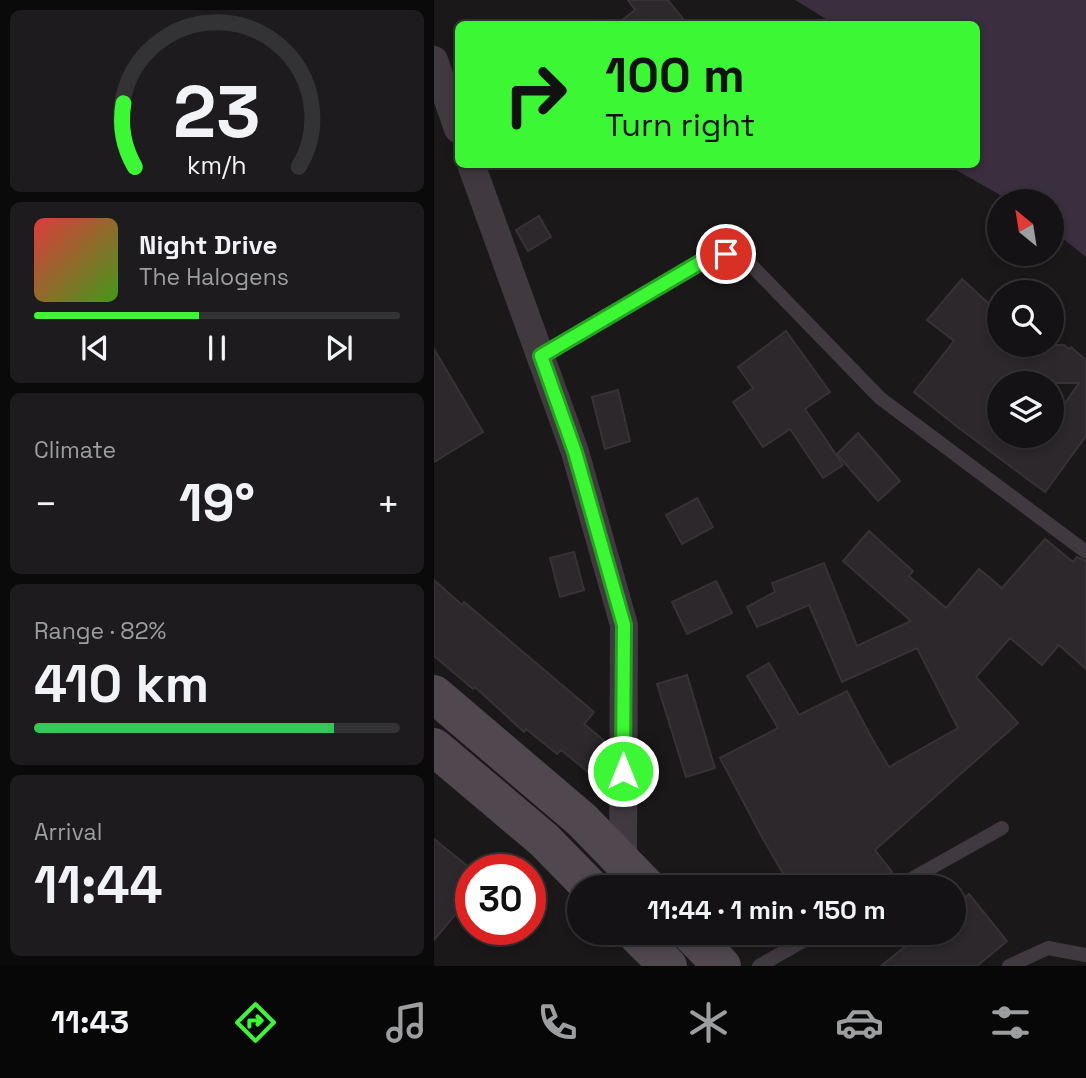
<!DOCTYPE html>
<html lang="en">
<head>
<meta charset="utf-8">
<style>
  :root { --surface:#141214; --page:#1d1b1d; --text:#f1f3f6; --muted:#9d9ea0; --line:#333234; --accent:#3cf734 }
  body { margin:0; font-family:"Space Grotesk",sans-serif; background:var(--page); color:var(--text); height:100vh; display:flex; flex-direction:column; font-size:26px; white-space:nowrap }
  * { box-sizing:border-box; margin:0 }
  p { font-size:23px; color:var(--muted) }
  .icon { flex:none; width:38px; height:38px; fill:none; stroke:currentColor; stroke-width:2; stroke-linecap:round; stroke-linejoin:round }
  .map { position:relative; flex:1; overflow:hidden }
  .side { display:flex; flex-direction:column; gap:10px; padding:10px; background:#0b0a0b; width:434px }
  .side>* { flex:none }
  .hud { position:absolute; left:21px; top:21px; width:525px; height:147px; border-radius:10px; box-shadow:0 4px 10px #0003,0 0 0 2px var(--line); background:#3cf734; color:#111; overflow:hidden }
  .needle { width:46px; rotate:330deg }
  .fabs { position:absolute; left:553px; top:189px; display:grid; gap:14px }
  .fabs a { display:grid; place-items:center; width:77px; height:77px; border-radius:50%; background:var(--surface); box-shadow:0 4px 10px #0003,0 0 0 2px var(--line); font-size:35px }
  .speed { position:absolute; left:21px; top:854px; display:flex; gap:14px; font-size:35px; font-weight:700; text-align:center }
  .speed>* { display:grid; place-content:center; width:91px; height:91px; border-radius:50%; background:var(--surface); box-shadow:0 4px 10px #0003,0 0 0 2px var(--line); line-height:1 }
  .speed .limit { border:10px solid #d22; background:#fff; color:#111 }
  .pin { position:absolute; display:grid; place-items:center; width:60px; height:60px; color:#fff; margin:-30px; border:4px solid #fff; border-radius:50%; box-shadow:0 2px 7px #0007 }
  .me { position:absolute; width:77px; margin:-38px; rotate:0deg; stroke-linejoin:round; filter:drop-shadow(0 0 5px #0008) }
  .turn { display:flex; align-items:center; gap:24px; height:147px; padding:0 35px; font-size:32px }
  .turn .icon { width:91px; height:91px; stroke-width:2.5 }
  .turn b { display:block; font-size:49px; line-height:60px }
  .big { font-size:52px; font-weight:700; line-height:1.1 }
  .side .tile { flex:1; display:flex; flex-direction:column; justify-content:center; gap:10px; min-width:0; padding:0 24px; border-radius:10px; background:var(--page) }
  .side .dial { align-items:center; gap:0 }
  .dial svg { height:182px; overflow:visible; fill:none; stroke:var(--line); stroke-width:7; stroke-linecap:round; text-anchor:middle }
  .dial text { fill:var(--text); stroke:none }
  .song { display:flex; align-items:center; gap:21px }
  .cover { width:84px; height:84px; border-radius:10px; background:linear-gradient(135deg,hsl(0 70% 55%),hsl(100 70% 35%)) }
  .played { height:7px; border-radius:4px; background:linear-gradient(90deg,var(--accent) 45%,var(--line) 45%) }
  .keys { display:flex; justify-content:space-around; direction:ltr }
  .heat { display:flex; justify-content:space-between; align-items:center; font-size:38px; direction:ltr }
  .charge { height:10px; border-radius:5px; background:linear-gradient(90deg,#34c759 82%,var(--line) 0) }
  .trip { position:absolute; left:133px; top:875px; width:399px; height:70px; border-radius:35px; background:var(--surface); box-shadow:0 4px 10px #0003,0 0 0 2px var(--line); font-weight:700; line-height:70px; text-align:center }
  .menu { display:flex; height:112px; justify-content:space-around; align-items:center; background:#080708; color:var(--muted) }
  .menu .icon { width:49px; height:49px }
  .menu .current { color:var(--accent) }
  .menu b { font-size:32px; color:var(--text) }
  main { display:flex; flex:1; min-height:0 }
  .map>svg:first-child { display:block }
  .water { fill:#3b2e3f }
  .building { fill:#2c282b; stroke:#373235; stroke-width:2; fill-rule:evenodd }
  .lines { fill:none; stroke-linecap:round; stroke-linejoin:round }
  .lane { stroke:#40393f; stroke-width:14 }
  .street { stroke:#40393f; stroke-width:28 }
  .secondary { stroke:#50474f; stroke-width:38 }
  .route-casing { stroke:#27a122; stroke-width:18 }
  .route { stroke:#3cf734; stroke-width:12 }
</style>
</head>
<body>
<main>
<section class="side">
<div class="tile dial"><svg viewBox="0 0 100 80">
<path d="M14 69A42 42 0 1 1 86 69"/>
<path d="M14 69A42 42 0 0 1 9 41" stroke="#3cf734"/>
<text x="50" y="56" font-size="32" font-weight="700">23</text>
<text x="50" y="72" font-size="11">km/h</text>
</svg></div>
<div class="tile">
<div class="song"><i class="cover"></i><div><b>Night Drive</b><p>The Halogens</p></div></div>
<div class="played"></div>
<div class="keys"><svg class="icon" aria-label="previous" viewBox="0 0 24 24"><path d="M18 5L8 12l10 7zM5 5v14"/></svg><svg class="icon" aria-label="pause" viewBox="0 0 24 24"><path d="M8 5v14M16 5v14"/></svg><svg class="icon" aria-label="next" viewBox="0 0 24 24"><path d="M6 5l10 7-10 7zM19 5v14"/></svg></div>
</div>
<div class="tile"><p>Climate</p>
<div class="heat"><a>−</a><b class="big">19°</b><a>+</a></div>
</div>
<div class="tile"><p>Range · 82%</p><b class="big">410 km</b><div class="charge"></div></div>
<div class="tile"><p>Arrival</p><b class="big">11:44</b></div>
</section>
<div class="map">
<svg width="652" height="966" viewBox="0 0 652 966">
  <rect width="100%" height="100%" fill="#1b181a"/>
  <polygon class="water" points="361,0 652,0 652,257 618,230 618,201 577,201 513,165 542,164 542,24 397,24 392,19"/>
  <g class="building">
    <polygon points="194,0 234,0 253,24 183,24 201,10"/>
    <polygon points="105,216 117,237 94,251 82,230"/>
    <path d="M528,279L565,313V345H630L635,349L637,347L652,360V436L611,492L521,425L480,392L520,341L493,320ZM565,383H645L618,422V436H608L599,447L584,436H565Z"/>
    <polygon points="352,331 396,392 371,409 409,465 389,478 356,429 329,447 299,402 319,388 304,367"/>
    <polygon points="0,349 49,432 0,462"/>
    <polygon points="184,390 196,441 171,449 158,397"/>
    <polygon points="424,433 466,481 444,501 403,454"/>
    <polygon points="263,498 279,527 248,544 232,515"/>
    <polygon points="435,531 479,571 475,576 512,608 545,569 568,588 611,539 639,562 643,557 652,561 652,669 625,645 608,665 576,638 542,677 584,723 441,850 458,872 431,887 357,887 329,839 286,758 344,728 313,676 335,663 365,715 413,691 436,735 455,767 524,728 483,648 408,682 375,605 323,627 313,607 341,592 338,583 390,563 423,646 477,621 409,561"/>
    <polygon points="140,552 150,590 126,597 116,558"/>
    <polygon points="0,580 28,605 30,602 160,712 150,724 173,743 173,770 170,785 127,750 123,754 92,729 90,732 41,687 39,689 0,656"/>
    <polygon points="282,581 298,613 253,634 238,602"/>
    <polygon points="253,675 281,768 252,777 223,684"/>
    <polygon points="0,839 37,869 37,896 0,940"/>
    <polygon points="535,894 573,941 543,966 447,966 488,933 520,933 520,907"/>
  </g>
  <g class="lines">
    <g class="lane">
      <polyline points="107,357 272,259 292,254 319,267 446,398 652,552"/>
      <polyline points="463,887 568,828"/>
      <polyline points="325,966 383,933"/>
      <polyline points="575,966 614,948 652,955"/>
    </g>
    <g class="street">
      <polyline points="0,60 24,129"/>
      <polyline points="37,164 141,452 190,625 189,863"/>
    </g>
    <g class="secondary">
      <polyline points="0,694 148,820 213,887"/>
      <polyline points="0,747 110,840 156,887"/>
      <polyline points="201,933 234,966"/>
      <polyline points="256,933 288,966"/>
    </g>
  </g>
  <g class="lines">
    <defs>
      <polyline id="route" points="189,771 190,625 141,452 107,356 272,259 292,254"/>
    </defs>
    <use href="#route" class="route-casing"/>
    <use href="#route" class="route"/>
  </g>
</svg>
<div class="fabs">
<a><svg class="needle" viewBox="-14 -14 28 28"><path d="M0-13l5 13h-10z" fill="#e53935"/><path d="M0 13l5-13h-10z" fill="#9d9ea0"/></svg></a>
<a><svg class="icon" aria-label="search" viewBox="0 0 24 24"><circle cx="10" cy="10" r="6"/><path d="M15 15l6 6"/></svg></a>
<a><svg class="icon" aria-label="layers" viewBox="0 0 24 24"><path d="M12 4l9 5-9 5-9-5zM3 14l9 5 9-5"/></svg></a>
</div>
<div class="speed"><div class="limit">30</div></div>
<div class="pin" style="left:292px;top:254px;background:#d93025"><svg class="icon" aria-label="arrive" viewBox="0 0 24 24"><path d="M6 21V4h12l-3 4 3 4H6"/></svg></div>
<svg class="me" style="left:189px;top:771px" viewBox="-20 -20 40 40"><circle r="17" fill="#3cf734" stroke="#fff" stroke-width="3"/><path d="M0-11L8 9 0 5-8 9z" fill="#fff"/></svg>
<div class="trip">11:44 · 1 min · 150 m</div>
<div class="hud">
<div class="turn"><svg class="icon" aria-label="right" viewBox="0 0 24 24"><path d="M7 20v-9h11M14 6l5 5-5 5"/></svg><div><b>100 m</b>Turn right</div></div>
</div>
</div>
</main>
<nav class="menu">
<b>11:43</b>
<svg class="icon current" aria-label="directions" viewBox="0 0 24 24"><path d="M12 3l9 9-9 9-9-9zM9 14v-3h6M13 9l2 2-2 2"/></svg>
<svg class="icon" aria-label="music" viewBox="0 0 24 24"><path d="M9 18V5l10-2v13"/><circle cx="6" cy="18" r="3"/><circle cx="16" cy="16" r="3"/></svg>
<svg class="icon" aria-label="phone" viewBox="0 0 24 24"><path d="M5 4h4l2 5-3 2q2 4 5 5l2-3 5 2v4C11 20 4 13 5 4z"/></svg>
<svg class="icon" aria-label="climate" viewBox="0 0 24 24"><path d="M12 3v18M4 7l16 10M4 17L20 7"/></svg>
<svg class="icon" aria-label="car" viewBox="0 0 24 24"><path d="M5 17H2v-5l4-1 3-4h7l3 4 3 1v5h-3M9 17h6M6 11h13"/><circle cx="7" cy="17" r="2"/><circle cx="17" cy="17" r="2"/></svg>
<svg class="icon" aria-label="filters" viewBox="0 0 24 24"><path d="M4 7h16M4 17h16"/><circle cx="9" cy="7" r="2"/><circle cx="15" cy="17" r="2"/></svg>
</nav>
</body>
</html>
